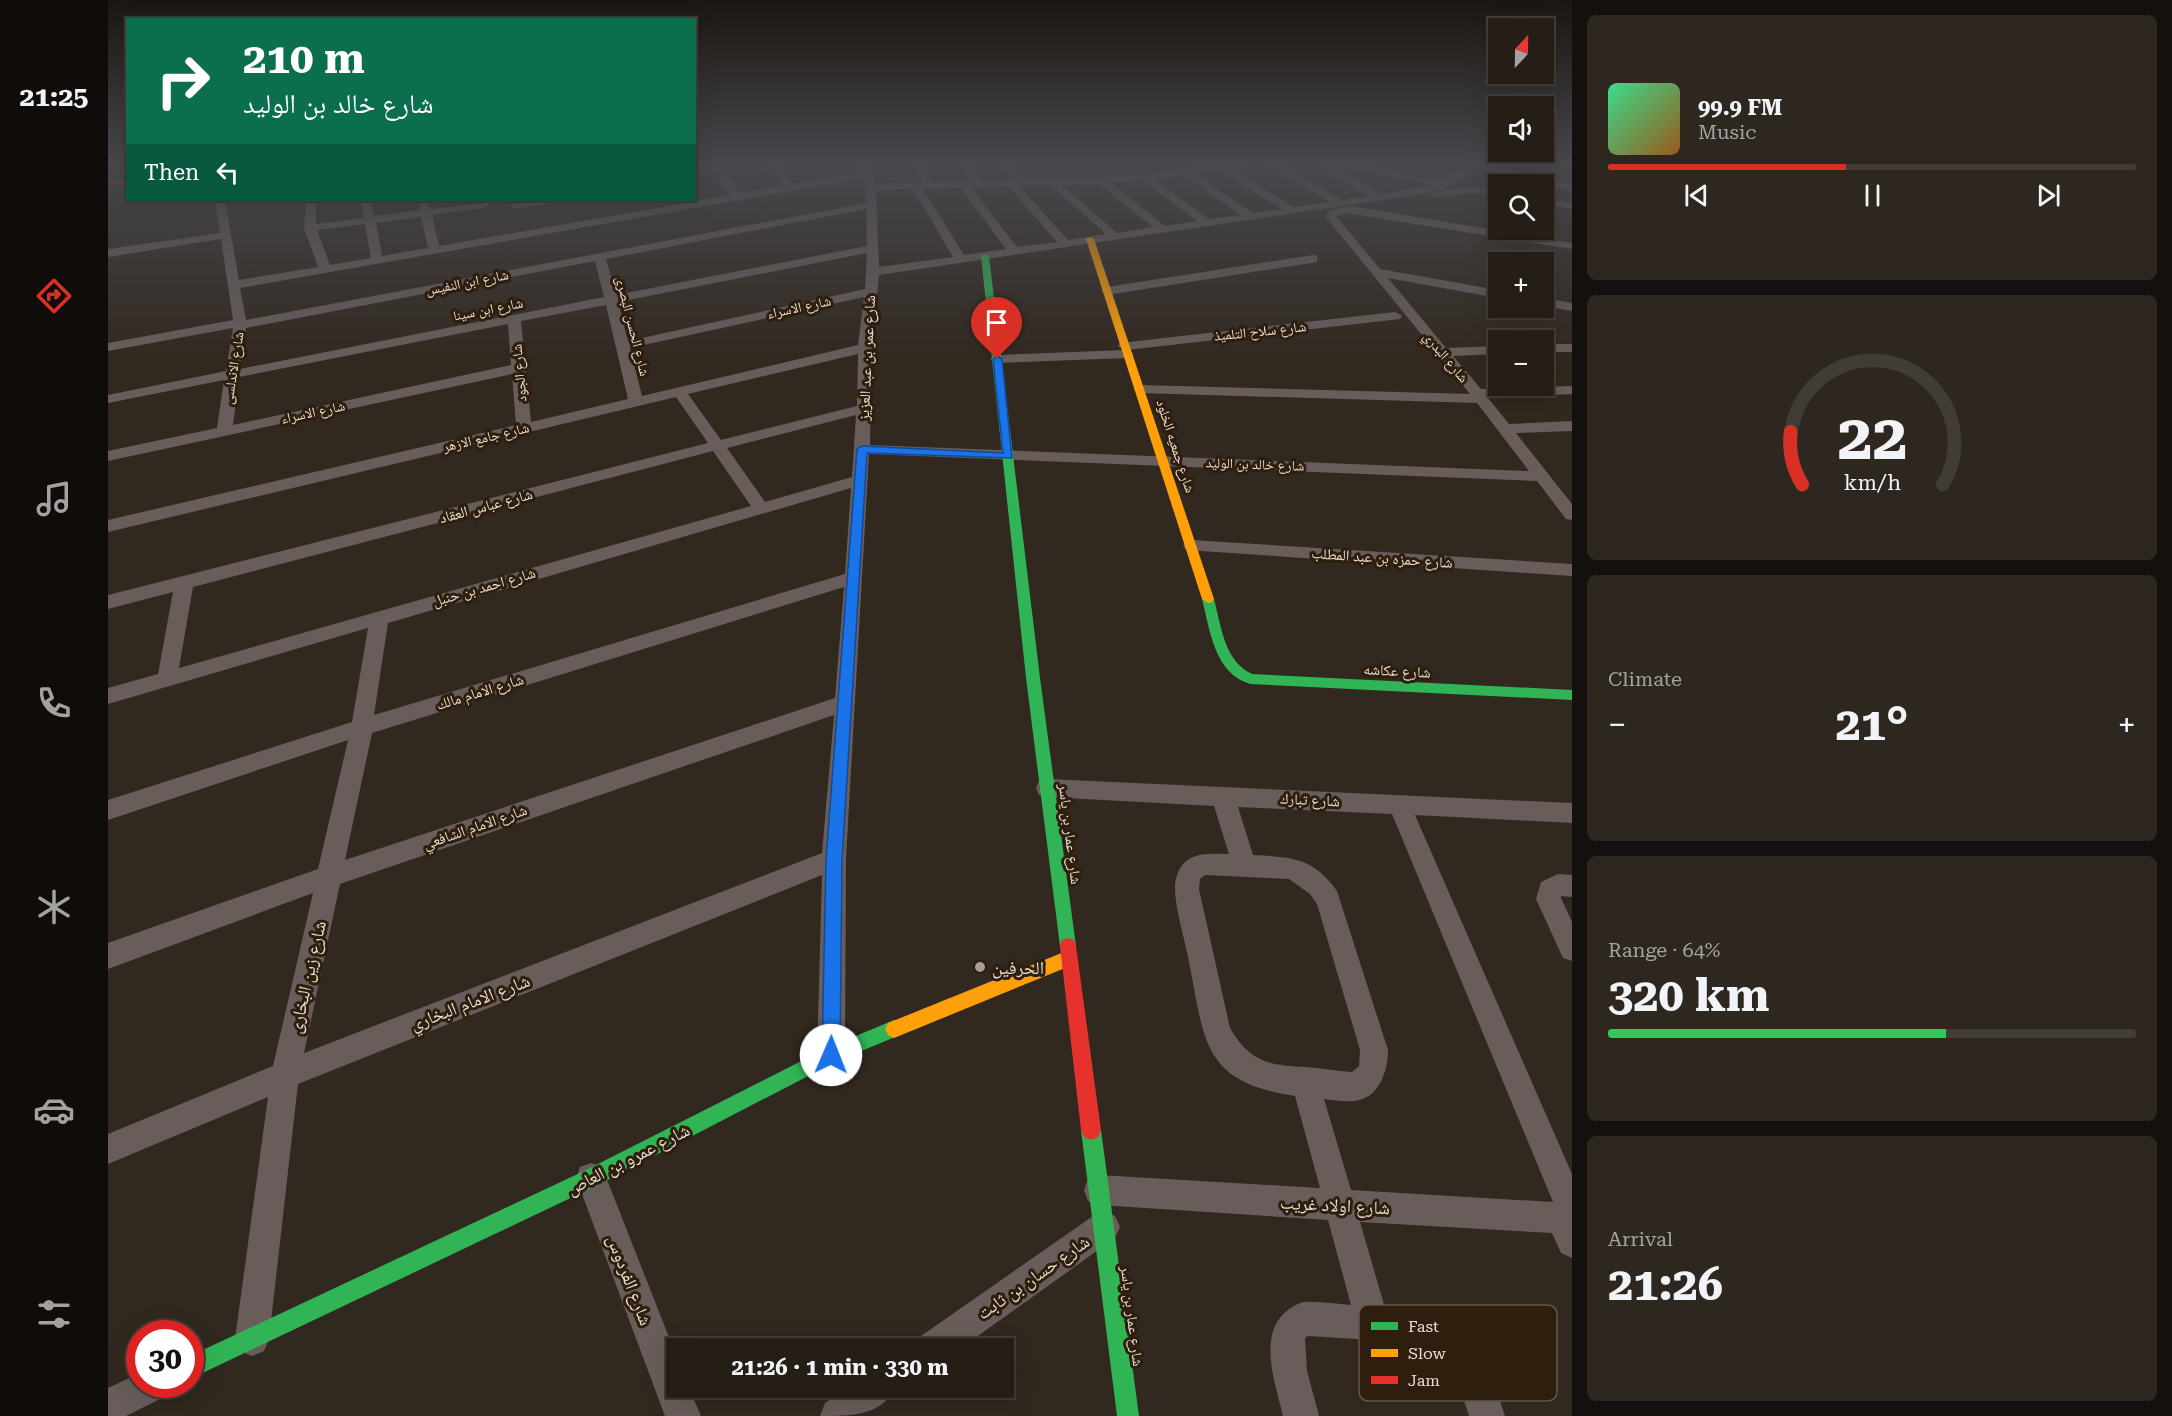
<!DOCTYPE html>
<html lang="en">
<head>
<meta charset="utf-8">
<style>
  :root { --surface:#251e17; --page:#2d2720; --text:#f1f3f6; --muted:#a3a2a1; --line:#423c36; --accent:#d93025 }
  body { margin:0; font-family:"Roboto Serif","Noto Naskh Arabic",serif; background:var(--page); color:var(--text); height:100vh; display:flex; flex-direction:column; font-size:22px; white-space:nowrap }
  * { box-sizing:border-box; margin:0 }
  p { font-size:20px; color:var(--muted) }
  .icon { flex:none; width:33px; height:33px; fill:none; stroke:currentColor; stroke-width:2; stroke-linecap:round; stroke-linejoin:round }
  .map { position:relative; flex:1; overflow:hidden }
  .details { display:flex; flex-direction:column; gap:15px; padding:15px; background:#14100d; width:600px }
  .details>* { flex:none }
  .guide { position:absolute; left:18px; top:18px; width:570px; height:183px; border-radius:0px; box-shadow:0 6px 24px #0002,0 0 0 2px var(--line); background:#0b6e4f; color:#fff; overflow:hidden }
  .needle { width:39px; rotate:22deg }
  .controls { position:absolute; left:1380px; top:18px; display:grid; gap:12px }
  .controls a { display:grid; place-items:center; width:66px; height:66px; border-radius:0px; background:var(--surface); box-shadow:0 6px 24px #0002,0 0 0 2px var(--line); font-size:30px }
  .speed { position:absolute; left:18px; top:1320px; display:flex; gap:12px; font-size:30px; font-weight:700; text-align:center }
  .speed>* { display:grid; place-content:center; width:78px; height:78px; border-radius:50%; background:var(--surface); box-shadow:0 6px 24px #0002,0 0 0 2px var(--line); line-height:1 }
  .speed .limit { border:9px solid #d22; background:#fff; color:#111 }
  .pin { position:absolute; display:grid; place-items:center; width:51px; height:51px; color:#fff; margin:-62px -26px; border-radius:50% 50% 50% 0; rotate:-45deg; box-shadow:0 0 6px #0007 }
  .pin .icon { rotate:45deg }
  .me { position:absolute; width:66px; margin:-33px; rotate:1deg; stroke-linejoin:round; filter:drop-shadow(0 0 4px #0008) }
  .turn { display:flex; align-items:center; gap:21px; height:126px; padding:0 18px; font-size:27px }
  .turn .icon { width:78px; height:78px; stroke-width:2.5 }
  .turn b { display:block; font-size:42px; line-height:51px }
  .then { display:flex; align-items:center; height:57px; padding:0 18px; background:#0003; gap:12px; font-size:22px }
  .big { font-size:45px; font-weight:700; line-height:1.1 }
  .details .card { flex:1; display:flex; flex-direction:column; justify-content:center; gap:9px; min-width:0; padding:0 21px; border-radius:9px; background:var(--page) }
  .details .dial { align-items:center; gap:0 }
  .dial svg { height:156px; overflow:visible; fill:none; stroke:var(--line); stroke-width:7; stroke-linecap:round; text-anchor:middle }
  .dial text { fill:var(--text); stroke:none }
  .song { display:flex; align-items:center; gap:18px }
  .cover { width:72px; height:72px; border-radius:9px; background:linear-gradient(135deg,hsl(150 70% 55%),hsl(30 70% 35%)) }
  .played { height:6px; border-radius:3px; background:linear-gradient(90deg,var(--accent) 45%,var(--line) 45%) }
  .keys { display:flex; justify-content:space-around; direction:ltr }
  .heat { display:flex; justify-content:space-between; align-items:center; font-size:33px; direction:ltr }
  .charge { height:9px; border-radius:4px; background:linear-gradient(90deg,#34c759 64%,var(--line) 0) }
  .trip { position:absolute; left:558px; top:1338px; width:348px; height:60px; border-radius:0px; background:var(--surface); box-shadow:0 6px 24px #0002,0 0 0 2px var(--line); font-weight:700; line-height:60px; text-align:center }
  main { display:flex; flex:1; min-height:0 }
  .dock { display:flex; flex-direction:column; width:108px; justify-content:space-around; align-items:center; background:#0f0c09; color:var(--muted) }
  .dock .icon { width:42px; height:42px }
  .dock .selected { color:var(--accent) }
  .dock b { font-size:27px; color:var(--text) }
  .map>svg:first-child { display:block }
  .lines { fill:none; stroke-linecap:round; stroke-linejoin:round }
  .street { fill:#685d5b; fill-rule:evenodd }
  .fast { fill:#30b455; fill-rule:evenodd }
  .slow { fill:#ff9f0a; fill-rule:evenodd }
  .jam { fill:#e5322d; fill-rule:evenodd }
  .route { fill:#1a73e8; stroke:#114b97; stroke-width:1.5 }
  .poi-dot { fill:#a89d93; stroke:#2e1e0d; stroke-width:2 }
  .labels { text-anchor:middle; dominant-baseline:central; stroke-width:6; stroke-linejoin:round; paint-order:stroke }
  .far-street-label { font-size:14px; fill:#e8dcd2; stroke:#2e1e0d }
  .street-label { font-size:15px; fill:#e8dcd2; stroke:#2e1e0d }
  .near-poi-label { font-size:18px; fill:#e8dcd2; stroke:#2e1e0d; text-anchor:start }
  .near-street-label { font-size:18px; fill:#e8dcd2; stroke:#2e1e0d }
  .key { fill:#2e1e0d; stroke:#665748; stroke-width:1.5 }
  .key-label { font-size:16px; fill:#e8dcd2 }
</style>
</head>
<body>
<main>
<nav class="dock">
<b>21:25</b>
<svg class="icon selected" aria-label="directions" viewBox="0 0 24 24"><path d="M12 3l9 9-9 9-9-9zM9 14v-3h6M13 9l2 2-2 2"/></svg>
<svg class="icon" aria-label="music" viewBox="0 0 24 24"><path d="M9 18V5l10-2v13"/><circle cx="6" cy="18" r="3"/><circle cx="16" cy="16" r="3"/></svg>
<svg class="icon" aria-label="phone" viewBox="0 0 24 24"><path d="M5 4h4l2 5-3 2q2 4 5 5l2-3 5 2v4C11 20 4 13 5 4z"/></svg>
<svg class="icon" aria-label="climate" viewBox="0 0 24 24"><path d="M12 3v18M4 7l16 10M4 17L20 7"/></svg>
<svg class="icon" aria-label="car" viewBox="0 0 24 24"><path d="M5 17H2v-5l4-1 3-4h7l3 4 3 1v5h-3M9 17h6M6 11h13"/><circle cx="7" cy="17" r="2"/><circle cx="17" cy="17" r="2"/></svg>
<svg class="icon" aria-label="filters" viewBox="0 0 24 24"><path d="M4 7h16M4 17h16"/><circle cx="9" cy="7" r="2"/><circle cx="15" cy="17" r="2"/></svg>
</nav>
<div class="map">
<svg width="1464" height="1416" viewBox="0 0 1464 1416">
  <rect width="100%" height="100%" fill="#31281f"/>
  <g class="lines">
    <g class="street">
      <polygon points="0,164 17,164 0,169"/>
      <path d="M599,164H609L632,193L676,186L662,164H672L685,184L755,172L753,164H763L767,184L814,182L804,164H814L824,182L863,181L849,164H860L874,181L908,180L892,164H903L919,179L1009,177L1115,164H1147L1123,169L1186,207L1222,202L1157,164H1170L1234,200L1261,196L1211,168V164H1219L1273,194L1324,185L1226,164H1247L1333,181L1360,164H1381L1464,185V191L1369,167L1335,189L1302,196L771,275L764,348L762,445L1421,471L1369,403L1032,393L1025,389L1032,385L1362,394L1217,216L1222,210L1242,206L1464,243V249L1238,213L1228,216L1272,269L1390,290V298L1280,278L1338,348L1390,346V354L1345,356L1373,389L1464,386V394L1380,398L1401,424L1464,421V431L1408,433L1464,504V520L1458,519L1429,481L761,454L738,859L737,1055L733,1065L723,1069L713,1065L709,1055L714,875L190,1084L161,1339L156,1351L144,1356L132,1351L127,1339L160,1097L0,1164V1134L165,1066L205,893L0,969V943L210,869L240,740L0,820V800L244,722L260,628L0,704V688L50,674L65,592L0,609V595L600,443L568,397L0,532V520L408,425L404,374L0,461V451L109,428L116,380L0,403V395L118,371L125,328L0,351V343L125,320L113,239L0,257V249L112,233L107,200H117L131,280L210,267L196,228L198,200H208V224L256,218L253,200H263L266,216L312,210L311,200H319L322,209L380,203L381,205L376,208L324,215L331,246L623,195ZM1111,171L1174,209L1145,213L1087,174ZM1075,175L1133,215L1101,219L1046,179ZM756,178L758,203L138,320L132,288ZM1034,180L1089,221L1057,226L1003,183ZM991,184L1045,227L1009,233L954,185ZM942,185L998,234L960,240L911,186ZM900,186L949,242L909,247L863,187ZM853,188L898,249L856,255L815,189ZM805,189L845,257L771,267L768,190ZM758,209L759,246L508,295L498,259ZM313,217L320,248L274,256L268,223ZM257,224L263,258L222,265L209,230ZM759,253L757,289L520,341L510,302ZM487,261L496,297L132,369L138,328ZM756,297L750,345L534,396L522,348ZM498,305L520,399L423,422L413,321ZM400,324L403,365L125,425L131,377ZM750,354L749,406L613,440L580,394ZM748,415L744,477L657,502L619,448ZM605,451L643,506L71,668L85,587ZM743,488L737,574L266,715L280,623ZM736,587L727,698L237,860L264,733ZM726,715L714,853L196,1053L232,884Z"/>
      <polygon points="1363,187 1390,190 1390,196 1363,193 1326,198 1321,195 1326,192"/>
      <polygon points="1436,198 1464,203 1464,209 1436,204"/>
      <polygon points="427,200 449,200 444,203 407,209 402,206 403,204"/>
      <polygon points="1205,255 1209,256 1209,262 999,295 993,291 999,287"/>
      <polygon points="1436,298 1464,303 1464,311 1436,306"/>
      <polygon points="1287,312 1294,316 1292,319 1019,350 1026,354 1019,358 889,363 882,359 889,355 1016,350 1010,346 1012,343"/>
      <rect x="1436" y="344" width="28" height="8"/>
      <polygon points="1084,540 1464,564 1464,576 1078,550 1075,546 1078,542"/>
      <path d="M939,779L1464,803V823L1307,815L1464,1174V1258L1453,1253L1444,1233L1252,1222L1277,1308C1290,1308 1307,1307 1319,1311C1367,1326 1383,1373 1397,1416H1361C1352,1385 1341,1362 1312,1343L1200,1336L1197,1338L1199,1371L1211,1416H1175C1168,1385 1148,1334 1180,1310C1184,1307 1190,1303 1196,1302C1211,1301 1228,1304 1243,1305L1220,1220L991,1205L980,1201L976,1190L980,1179L991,1175L1212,1188L1187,1096C1094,1082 1097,1042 1081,962C1077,939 1066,907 1067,884C1072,852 1094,853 1121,854L1106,806L939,797L931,795L928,788L931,781ZM1130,807L1284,814L1445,1202L1243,1190L1216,1099C1226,1100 1236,1102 1246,1101C1271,1099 1280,1071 1280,1050L1229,891C1205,857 1183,857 1145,855ZM1097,875L1181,879L1202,894L1209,904L1252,1050L1251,1066L1244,1072C1228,1071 1212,1068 1197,1067C1160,1065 1142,1062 1122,1028L1091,889L1092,879Z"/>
      <polygon points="1450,874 1464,875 1464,897 1453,896 1453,898 1464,922 1464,961 1455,958 1428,899 1433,882"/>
      <polygon points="483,1163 494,1167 568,1355 568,1388 581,1388 593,1416 557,1416 468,1178 472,1167"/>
      <polygon points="996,1211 1007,1216 1012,1227 1007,1238 853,1348 808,1348 813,1336 985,1216"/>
      <polygon points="32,1373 32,1384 63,1384 58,1396 18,1416 0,1416 0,1388"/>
      <path d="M741,1388H787C773,1416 743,1416 712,1416L717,1403Z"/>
    </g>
    <g class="fast">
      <polygon points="877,254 881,256 932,678 968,946 966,952 960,954 954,952 952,946 918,678 873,256"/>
      <path d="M1100,595L1106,599C1113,625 1116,661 1144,674L1464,690V700L1142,684C1106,673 1102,630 1094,599Z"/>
      <polygon points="786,1020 792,1023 795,1029 792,1035 729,1061 490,1185 82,1379 82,1356 476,1171 717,1049"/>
      <polygon points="983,1120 990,1123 993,1130 1031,1416 1009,1416 973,1130 976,1123"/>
    </g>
    <g class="slow">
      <polygon points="982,237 986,239 1106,599 1104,602 1100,603 1094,599 978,239"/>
      <polygon points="961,950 967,952 969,958 967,964 786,1038 780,1035 777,1029 780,1023"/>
    </g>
    <g class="jam">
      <polygon points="20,179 20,183 0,186 0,182"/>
      <polygon points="960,938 966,940 968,946 993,1130 990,1137 983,1140 976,1137 973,1130 952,946 954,940"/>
    </g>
  </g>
  <linearGradient id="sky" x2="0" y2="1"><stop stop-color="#1b1611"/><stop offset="0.45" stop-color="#48484d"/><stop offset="1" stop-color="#48484d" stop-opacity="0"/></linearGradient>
  <rect width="1464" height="362" fill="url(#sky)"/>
  <polygon class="route" points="889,356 894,359 904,458 759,453 734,860 732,1055 730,1062 723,1064 717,1062 714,1055 718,860 749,449 754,446 895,453 885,359"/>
  <circle class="poi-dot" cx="872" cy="967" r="6"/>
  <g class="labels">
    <g class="far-street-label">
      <text transform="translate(359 282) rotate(-11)">شارع ابن النفيس</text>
      <text transform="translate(691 307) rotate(-12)">شارع الاسراء</text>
      <text transform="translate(380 309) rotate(-11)">شارع ابن سينا</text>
      <text transform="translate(525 326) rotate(76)">شارع الحسن البصرى</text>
      <text transform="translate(1152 331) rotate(-6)">شارع سلاح التلميذ</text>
      <text transform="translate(1338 357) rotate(50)">شارع البدري</text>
      <text transform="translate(125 368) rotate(-81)">شارع الاندلسى</text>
      <text transform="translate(411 373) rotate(-95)">شارع الجود</text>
      <text transform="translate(205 412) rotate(-12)">شارع الاسراء</text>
      <text transform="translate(378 437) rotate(-13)">شارع جامع الازهر</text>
      <text transform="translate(1068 446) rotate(72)">شارع جمعيه الخلود</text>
      <text transform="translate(1147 464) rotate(2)">شارع خالد بن الوليد</text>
    </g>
    <g class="street-label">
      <text transform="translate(759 358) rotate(-87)">شارع عمر بن عبد العزيز</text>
      <text transform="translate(378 506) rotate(-15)">شارع عباس العقاد</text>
      <text transform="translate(1274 558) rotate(4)">شارع حمزه بن عبد المطلب</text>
      <text transform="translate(376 587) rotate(-16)">شارع احمد بن حنبل</text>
      <text transform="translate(1289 671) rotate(3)">شارع عكاشه</text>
      <text transform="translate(372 692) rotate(-17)">شارع الامام مالك</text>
      <text transform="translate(1202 800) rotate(3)">شارع تبارك</text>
      <text transform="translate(367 827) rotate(-19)">شارع الامام الشافعي</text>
      <text transform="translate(962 834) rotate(83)">شارع عمار بن ياسر</text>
      <text transform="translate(1024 1316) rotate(83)">شارع عمار بن ياسر</text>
    </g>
    <g class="near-poi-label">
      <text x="884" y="967">الحرفين</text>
    </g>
    <g class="near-street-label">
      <text transform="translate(199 977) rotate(-77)">شارع زين البخارى</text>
      <text transform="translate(362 1002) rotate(-21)">شارع الامام البخاري</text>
      <text transform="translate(520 1159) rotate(-27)">شارع عمرو بن العاص</text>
      <text transform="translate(1227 1205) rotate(3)">شارع اولاد غريب</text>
      <text transform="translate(925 1277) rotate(-35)">شارع حسان بن ثابت</text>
      <text transform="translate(522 1280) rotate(69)">شارع الفردوس</text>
    </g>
  </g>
  <rect x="1251" y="1305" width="198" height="96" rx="9" class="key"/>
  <rect x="1263" y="1322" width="27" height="8" fill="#30b455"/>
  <rect x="1263" y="1349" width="27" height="8" fill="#ff9f0a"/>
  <rect x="1263" y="1376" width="27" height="8" fill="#e5322d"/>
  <g class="key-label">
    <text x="1300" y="1332">Fast</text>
    <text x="1300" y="1359">Slow</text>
    <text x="1300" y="1386">Jam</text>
  </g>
</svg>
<div class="controls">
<a><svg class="needle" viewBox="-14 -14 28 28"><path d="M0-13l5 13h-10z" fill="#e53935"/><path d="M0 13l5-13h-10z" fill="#a3a2a1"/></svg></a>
<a><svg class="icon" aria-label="sound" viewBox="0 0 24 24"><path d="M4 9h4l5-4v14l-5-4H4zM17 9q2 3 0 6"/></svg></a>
<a><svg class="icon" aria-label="search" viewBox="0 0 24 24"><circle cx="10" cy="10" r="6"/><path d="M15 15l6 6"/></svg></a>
<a>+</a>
<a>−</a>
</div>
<div class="speed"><div class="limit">30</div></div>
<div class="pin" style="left:889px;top:359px;background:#d93025"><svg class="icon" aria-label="arrive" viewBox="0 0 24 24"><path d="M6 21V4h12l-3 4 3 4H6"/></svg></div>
<svg class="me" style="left:723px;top:1055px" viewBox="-20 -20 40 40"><circle r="19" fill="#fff"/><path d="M0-13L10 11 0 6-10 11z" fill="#1a73e8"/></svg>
<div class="trip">21:26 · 1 min · 330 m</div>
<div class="guide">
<div class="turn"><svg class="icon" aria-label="right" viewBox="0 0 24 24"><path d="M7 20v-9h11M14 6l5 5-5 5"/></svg><div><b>210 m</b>شارع خالد بن الوليد</div></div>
<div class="then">Then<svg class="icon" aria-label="left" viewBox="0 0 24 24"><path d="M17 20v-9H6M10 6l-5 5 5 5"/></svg></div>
</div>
</div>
<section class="details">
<div class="card">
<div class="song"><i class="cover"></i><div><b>99.9 FM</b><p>Music</p></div></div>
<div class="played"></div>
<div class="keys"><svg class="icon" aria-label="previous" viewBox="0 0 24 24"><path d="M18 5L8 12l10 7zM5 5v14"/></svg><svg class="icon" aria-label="pause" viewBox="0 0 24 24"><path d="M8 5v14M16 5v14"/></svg><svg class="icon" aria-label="next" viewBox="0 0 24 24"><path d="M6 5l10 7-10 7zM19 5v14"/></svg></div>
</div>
<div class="card dial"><svg viewBox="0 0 100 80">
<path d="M14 69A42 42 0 1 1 86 69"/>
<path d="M14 69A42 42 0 0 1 8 42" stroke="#d93025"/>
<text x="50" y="56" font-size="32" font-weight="700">22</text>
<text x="50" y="72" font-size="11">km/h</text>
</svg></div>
<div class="card"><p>Climate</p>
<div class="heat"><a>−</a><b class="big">21°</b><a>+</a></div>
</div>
<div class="card"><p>Range · 64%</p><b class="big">320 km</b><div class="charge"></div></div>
<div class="card"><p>Arrival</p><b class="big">21:26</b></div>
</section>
</main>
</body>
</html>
